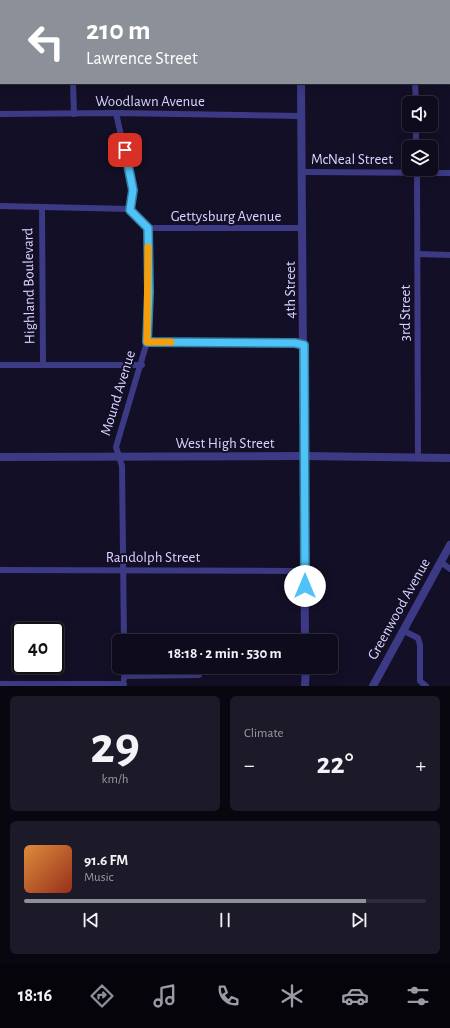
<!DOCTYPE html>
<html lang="en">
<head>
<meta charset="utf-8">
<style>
  :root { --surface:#0e0b1c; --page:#1c1929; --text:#f1f3f6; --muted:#9b9ba3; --line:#2e2b3b; --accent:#8c9099 }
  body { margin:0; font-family:"Alegreya Sans",sans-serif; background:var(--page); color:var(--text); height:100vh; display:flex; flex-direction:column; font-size:15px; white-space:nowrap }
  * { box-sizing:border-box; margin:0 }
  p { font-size:13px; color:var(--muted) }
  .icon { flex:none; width:22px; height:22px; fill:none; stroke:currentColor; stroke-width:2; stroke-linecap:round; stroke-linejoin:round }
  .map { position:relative; height:686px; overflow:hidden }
  .drawer { display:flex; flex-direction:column; gap:10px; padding:10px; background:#08060f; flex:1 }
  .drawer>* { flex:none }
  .top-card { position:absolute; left:0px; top:0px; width:450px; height:84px; box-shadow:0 2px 10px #0003,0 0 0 1px var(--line); background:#8c9099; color:#fff; overflow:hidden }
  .controls { position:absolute; left:402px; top:96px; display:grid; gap:8px }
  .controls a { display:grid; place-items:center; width:36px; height:36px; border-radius:6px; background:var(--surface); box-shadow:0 2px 10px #0003,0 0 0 1px var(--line); font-size:20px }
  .speed { position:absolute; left:12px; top:622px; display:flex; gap:8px; font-size:20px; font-weight:700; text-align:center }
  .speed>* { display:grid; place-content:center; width:52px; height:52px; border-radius:50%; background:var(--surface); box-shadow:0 2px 10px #0003,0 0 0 1px var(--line); line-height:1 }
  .speed .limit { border:2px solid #111; border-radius:6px; background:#fff; color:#111 }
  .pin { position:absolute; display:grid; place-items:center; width:34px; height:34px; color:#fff; margin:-17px; border-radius:8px; box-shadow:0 2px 6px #0006 }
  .me { position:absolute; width:44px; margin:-22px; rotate:0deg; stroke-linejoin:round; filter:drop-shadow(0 0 3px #0008) }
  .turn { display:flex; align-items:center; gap:14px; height:84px; padding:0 20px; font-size:18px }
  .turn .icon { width:52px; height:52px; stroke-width:2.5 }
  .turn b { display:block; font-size:28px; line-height:34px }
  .big { font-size:30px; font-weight:700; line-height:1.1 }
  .drawer .widget { flex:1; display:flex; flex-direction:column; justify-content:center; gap:6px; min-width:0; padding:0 14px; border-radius:6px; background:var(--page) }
  .drawer .dial { align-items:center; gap:0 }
  .dial b { font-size:52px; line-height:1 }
  .song { display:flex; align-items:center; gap:12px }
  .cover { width:48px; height:48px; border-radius:6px; background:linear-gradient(135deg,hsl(30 70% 55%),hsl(10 70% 35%)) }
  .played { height:4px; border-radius:2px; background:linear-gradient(90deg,var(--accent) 85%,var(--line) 85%) }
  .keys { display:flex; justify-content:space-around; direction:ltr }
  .heat { display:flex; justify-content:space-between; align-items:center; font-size:22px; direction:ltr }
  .drawer .tiles { flex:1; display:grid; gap:10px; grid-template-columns:1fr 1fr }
  .widget:last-child { grid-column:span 2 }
  .trip { position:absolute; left:112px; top:634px; width:226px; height:40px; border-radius:6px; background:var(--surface); box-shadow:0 2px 10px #0003,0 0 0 1px var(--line); font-weight:700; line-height:40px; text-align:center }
  .tab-bar { display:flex; height:64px; justify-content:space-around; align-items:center; background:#06040b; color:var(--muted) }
  .tab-bar .icon { width:28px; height:28px }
  .tab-bar .on { color:var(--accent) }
  .tab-bar b { font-size:18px; color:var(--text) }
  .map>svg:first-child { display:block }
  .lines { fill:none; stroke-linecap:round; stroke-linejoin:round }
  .minor { stroke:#3d3a85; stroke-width:6 }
  .tertiary { stroke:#3d3a85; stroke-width:8 }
  .route-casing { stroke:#337fa1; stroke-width:10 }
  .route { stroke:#4fc3f7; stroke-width:7 }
  .slow { stroke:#f59e0b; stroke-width:7 }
  .labels { text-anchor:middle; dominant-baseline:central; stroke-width:4; stroke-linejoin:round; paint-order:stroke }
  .street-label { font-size:15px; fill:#d9d4ff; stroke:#130f26 }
</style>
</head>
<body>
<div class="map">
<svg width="450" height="686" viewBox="0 0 450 686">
  <rect width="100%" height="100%" fill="#130f26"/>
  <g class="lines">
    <g class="minor">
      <polyline points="72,0 72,1"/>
      <polyline points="79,0 301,0"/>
      <polyline points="415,0 415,1"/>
      <polyline points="449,59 450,59"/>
      <polyline points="73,83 74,114"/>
      <polyline points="415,83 416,103"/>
      <polyline points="116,113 133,190 130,209 148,228 149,324 147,342 116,447 122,466 124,641"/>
      <polyline points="0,114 116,113 301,116"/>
      <polyline points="416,125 416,147"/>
      <polyline points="417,169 418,458"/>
      <polyline points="303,172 450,173"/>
      <polyline points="0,206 130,209"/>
      <polyline points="42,207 43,364"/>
      <polyline points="148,228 303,228"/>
      <polyline points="419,254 450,255"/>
      <polyline points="147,342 295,343 304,345"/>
      <polyline points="0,365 142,365"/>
      <polyline points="441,562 450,569"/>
      <polyline points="0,570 296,571 305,573"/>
      <polyline points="404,631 418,638 420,645 420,681 426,686"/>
      <polyline points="125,676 199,675"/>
      <polyline points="124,679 125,667"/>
      <polyline points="0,684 124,684"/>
    </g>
    <g class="tertiary">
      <polyline points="301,0 301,1"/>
      <polyline points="301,83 305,641"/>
      <polyline points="0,457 304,456 450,458"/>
      <polyline points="305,686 306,667"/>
      <polyline points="373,686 450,545"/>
    </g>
  </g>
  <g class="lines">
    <defs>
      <polyline id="route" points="125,150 133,190 130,210 148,228 149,292 147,342 295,343 304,345 305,586"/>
    </defs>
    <use href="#route" class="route-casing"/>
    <use href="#route" class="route"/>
    <polyline class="slow" points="148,247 147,342 171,342"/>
  </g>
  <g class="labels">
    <g class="street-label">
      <text x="150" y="101">Woodlawn Avenue</text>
      <text x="352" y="159">McNeal Street</text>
      <text x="226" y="216">Gettysburg Avenue</text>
      <text transform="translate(29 286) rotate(-91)">Highland Boulevard</text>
      <text transform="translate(290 290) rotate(-90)">4th Street</text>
      <text transform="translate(405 313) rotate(-90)">3rd Street</text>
      <text transform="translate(118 393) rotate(-73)">Mound Avenue</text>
      <text x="225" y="443">West High Street</text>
      <text x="153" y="557">Randolph Street</text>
      <text transform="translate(399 609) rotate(-61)">Greenwood Avenue</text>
    </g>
  </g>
</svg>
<div class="controls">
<a><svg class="icon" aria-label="sound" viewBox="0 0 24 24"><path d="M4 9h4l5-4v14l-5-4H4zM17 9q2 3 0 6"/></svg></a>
<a><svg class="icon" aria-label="layers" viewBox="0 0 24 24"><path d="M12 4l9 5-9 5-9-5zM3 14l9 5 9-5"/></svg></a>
</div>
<div class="speed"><div class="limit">40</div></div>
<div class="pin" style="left:125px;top:150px;background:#d93025"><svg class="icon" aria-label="arrive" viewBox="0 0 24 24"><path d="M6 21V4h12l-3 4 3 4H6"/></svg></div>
<svg class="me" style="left:305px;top:586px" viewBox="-20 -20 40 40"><circle r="19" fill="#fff"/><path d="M0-13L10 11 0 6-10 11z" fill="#4fc3f7"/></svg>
<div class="trip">18:18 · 2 min · 530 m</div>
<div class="top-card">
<div class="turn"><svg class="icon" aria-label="left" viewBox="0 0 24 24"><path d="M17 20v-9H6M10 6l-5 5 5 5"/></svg><div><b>210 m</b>Lawrence Street</div></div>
</div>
</div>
<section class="drawer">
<div class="tiles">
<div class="widget dial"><b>29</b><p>km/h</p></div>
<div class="widget"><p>Climate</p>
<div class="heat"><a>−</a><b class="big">22°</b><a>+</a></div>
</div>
<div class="widget">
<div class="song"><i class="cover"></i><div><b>91.6 FM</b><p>Music</p></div></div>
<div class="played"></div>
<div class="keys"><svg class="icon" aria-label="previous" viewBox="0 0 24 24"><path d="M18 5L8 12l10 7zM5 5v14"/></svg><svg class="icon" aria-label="pause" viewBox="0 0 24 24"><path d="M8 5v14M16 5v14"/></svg><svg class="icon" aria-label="next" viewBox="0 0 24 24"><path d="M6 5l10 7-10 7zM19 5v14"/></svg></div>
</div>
</div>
</section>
<nav class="tab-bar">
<b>18:16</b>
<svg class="icon on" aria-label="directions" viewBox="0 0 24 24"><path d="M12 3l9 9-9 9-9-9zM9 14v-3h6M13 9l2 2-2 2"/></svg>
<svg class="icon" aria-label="music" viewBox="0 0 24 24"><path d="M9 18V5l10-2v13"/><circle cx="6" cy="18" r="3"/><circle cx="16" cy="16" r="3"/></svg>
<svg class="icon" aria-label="phone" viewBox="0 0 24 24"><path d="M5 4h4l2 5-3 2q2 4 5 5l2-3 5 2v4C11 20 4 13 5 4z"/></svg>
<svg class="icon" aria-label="climate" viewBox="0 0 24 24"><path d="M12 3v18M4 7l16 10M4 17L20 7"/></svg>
<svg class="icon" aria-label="car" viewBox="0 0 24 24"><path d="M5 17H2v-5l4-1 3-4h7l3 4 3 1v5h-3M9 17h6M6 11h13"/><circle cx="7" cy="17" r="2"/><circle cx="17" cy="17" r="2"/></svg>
<svg class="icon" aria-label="filters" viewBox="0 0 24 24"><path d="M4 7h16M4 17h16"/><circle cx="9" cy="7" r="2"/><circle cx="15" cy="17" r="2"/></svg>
</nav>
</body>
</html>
